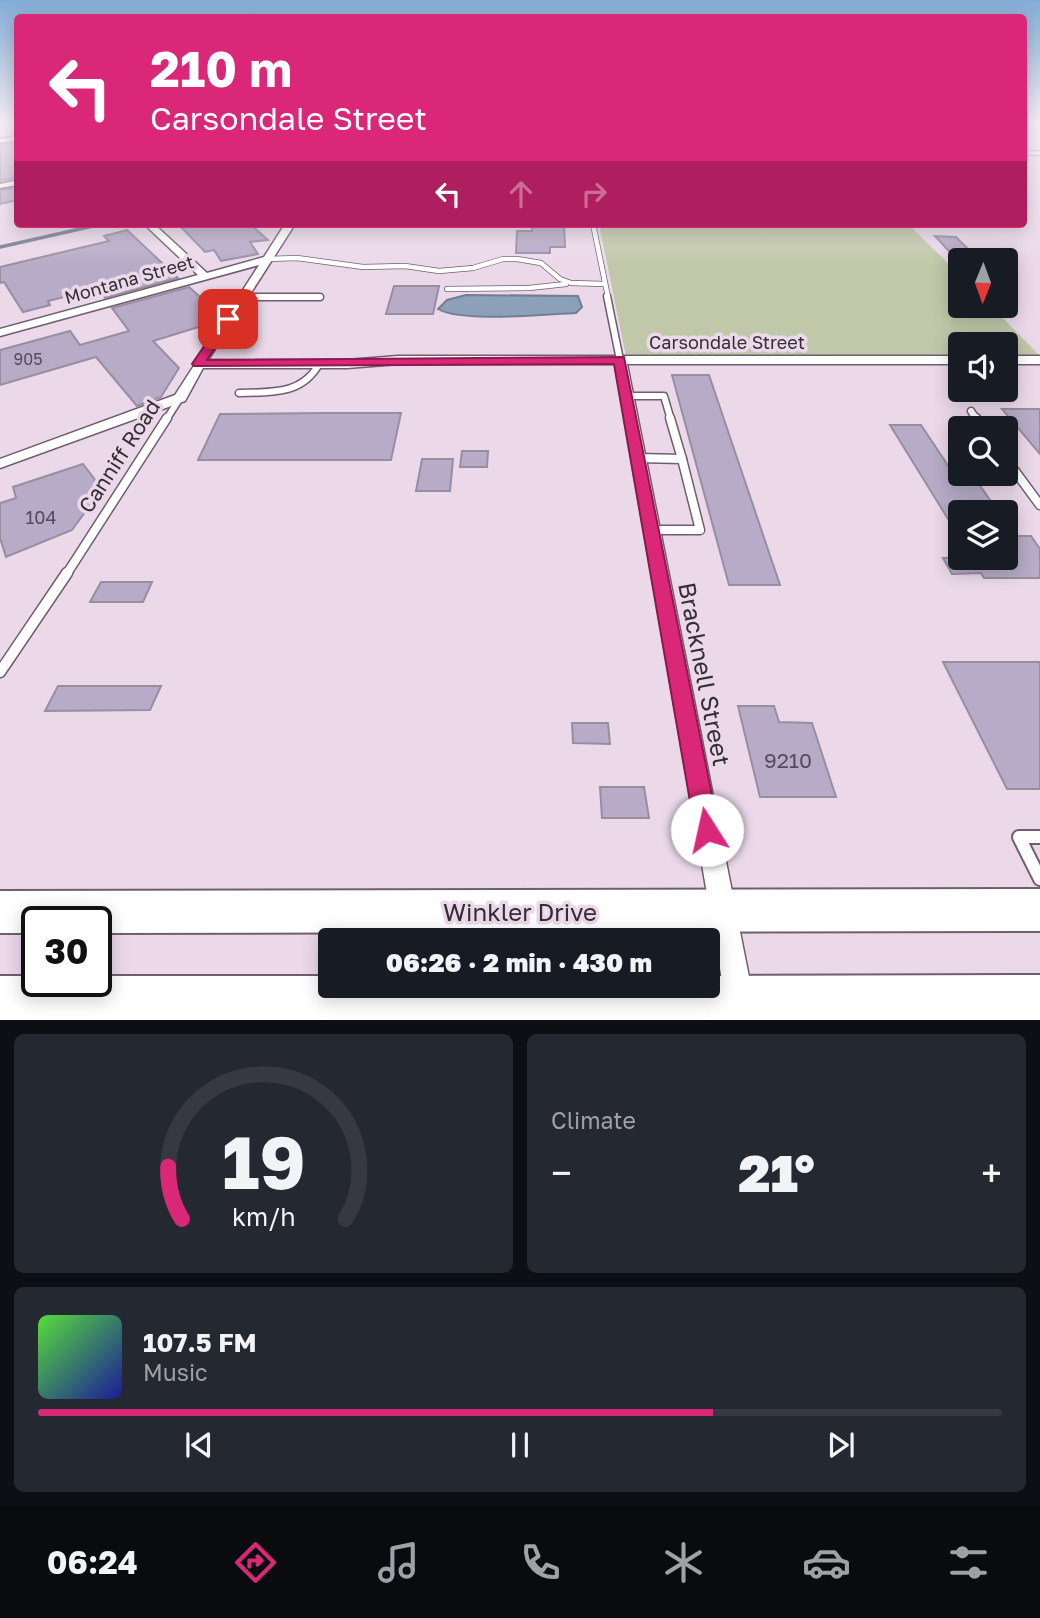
<!DOCTYPE html>
<html lang="en">
<head>
<meta charset="utf-8">
<style>
  :root { --surface:#171b24; --page:#242831; --text:#f1f3f6; --muted:#9ea1a6; --line:#363941; --accent:#db2777 }
  body { margin:0; font-family:"Golos Text",sans-serif; background:var(--page); color:var(--text); height:100vh; display:flex; flex-direction:column; font-size:26px; white-space:nowrap }
  * { box-sizing:border-box; margin:0 }
  p { font-size:23px; color:var(--muted) }
  .icon { flex:none; width:38px; height:38px; fill:none; stroke:currentColor; stroke-width:2; stroke-linecap:round; stroke-linejoin:round }
  .map { position:relative; height:1020px; overflow:hidden }
  .side { display:flex; flex-direction:column; gap:14px; padding:14px; background:#0d0f14; flex:1 }
  .side>* { flex:none }
  .banner { position:absolute; left:14px; top:14px; width:1013px; height:214px; border-radius:7px; box-shadow:0 4px 18px #0003; background:#db2777; color:#fff; overflow:hidden }
  .needle { width:46px; rotate:181deg }
  .tools { position:absolute; left:948px; top:248px; display:grid; gap:14px }
  .tools a { display:grid; place-items:center; width:70px; height:70px; border-radius:7px; background:var(--surface); box-shadow:0 4px 18px #0003; font-size:35px }
  .speed { position:absolute; left:21px; top:906px; display:flex; gap:14px; font-size:35px; font-weight:700; text-align:center }
  .speed>* { display:grid; place-content:center; width:91px; height:91px; border-radius:50%; background:var(--surface); box-shadow:0 4px 18px #0003; line-height:1 }
  .speed .limit { border:4px solid #111; border-radius:10px; background:#fff; color:#111 }
  .pin { position:absolute; display:grid; place-items:center; width:60px; height:60px; color:#fff; margin:-30px; border-radius:14px; box-shadow:0 4px 10px #0006 }
  .me { position:absolute; width:77px; margin:-38px; rotate:350deg; stroke-linejoin:round; filter:drop-shadow(0 0 5px #0008) }
  .turn { display:flex; align-items:center; gap:24px; height:147px; padding:0 21px; font-size:32px }
  .turn .icon { width:91px; height:91px; stroke-width:2.5 }
  .turn b { display:block; font-size:49px; line-height:60px }
  .lanes { display:flex; align-items:center; height:66px; padding:0 21px; background:#0003; justify-content:center; gap:35px; direction:ltr }
  .lanes .off { opacity:.35 }
  .big { font-size:52px; font-weight:800; line-height:1.1 }
  .side .card { flex:1; display:flex; flex-direction:column; justify-content:center; gap:10px; min-width:0; padding:0 24px; border-radius:10px; background:var(--page) }
  .side .dial { align-items:center; gap:0 }
  .dial svg { height:182px; overflow:visible; fill:none; stroke:var(--line); stroke-width:7; stroke-linecap:round; text-anchor:middle }
  .dial text { fill:var(--text); stroke:none }
  .song { display:flex; align-items:center; gap:21px }
  .cover { width:84px; height:84px; border-radius:10px; background:linear-gradient(135deg,hsl(110 70% 55%),hsl(240 70% 35%)) }
  .played { height:7px; border-radius:4px; background:linear-gradient(90deg,var(--accent) 70%,var(--line) 70%) }
  .keys { display:flex; justify-content:space-around; direction:ltr }
  .heat { display:flex; justify-content:space-between; align-items:center; font-size:38px; direction:ltr }
  .side .tiles { flex:1; display:grid; gap:14px; grid-template-columns:1fr 1fr }
  .card:last-child { grid-column:span 2 }
  .trip { position:absolute; left:318px; top:928px; width:402px; height:70px; border-radius:7px; background:var(--surface); box-shadow:0 4px 18px #0003; font-weight:800; line-height:70px; text-align:center }
  .menu { display:flex; height:112px; justify-content:space-around; align-items:center; background:#090b0e; color:var(--muted) }
  .menu .icon { width:49px; height:49px }
  .menu .current { color:var(--accent) }
  .menu b { font-size:32px; color:var(--text) }
  .map>svg:first-child { display:block }
  .green { fill:#c1c8aa }
  .water { fill:#8ca1b9; stroke:#727e91; stroke-width:2 }
  .lines { fill:none; stroke-linecap:round; stroke-linejoin:round }
  .stream { stroke:#727e91; stroke-width:3.5 }
  .building { fill:#b7abc7; stroke:#978ea2; stroke-width:2 }
  .service-far5-casing { stroke:#6f5f6e; stroke-width:5 }
  .service-far4-casing { stroke:#6f5f6e; stroke-width:6 }
  .service-far3-casing { stroke:#6f5f6e; stroke-width:9 }
  .service-far2-casing { stroke:#6f5f6e; stroke-width:11 }
  .service-far1-casing { stroke:#6f5f6e; stroke-width:13 }
  .service-casing { stroke:#6f5f6e; stroke-width:16 }
  .minor-casing { stroke:#6f5f6e; stroke-width:3 }
  .primary-casing { stroke:#6f5f6e; stroke-width:4 }
  .service-far5 { stroke:#fff; stroke-width:3.5 }
  .service-far4 { stroke:#fff; stroke-width:4.5 }
  .service-far3 { stroke:#fff; stroke-width:6 }
  .service-far2 { stroke:#fff; stroke-width:8 }
  .service-far1 { stroke:#fff; stroke-width:10 }
  .service { stroke:#fff; stroke-width:12 }
  .minor { fill:#fff; fill-rule:evenodd }
  .primary { fill:#fff; fill-rule:evenodd }
  .route { fill:#db2777; stroke:#8e194d; stroke-width:2 }
  .labels { text-anchor:middle; dominant-baseline:central; stroke-width:7; stroke-linejoin:round; paint-order:stroke }
  .far-number-label { font-size:16px; fill:#554c59 }
  .far-street-label { font-size:18px; fill:#342d34; stroke:#ebd9ea }
  .number-label { font-size:18px; fill:#554c59 }
  .street-label { font-size:21px; fill:#342d34; stroke:#ebd9ea }
  .near-number-label { font-size:21px; fill:#554c59 }
  .near-street-label { font-size:24px; fill:#342d34; stroke:#ebd9ea }
</style>
</head>
<body>
<div class="map">
<svg width="1040" height="1020" viewBox="0 0 1040 1020">
  <rect width="100%" height="100%" fill="#ebd9ea"/>
  <polygon class="green" points="599,224 908,224 961,276 961,306 991,306 1040,356 1006,356 1006,345 961,345 961,356 626,356"/>
  <path class="water" d="M466,295L578,296L582,307L576,313C546,314 462,323 438,309L447,300Z"/>
  <g class="lines">
    <polyline class="stream" points="0,247 102,224"/>
  </g>
  <g class="building">
    <polygon points="18,143 18,177 0,181 0,145"/>
    <polygon points="18,188 18,200 0,204 0,190"/>
    <polygon points="178,224 250,224 268,240 250,242 258,254 221,261 214,250 205,252"/>
    <polygon points="532,224 564,224 565,247 550,247 550,253 516,253 517,231 532,231"/>
    <polygon points="127,230 178,278 105,298 99,292 87,295 84,292 48,301 50,305 23,312 4,282 0,283 0,267 109,241 104,236"/>
    <polygon points="935,236 956,237 980,261 958,261"/>
    <polygon points="394,286 439,286 433,314 386,314"/>
    <polygon points="189,287 208,304 202,306 218,321 153,341 179,368 161,397 137,406 96,357 0,385 0,350 70,331 80,345 129,331 112,308"/>
    <polygon points="672,375 709,375 780,585 729,585"/>
    <polygon points="1002,409 1040,409 1040,454"/>
    <polygon points="322,413 401,413 391,460 198,460 220,414"/>
    <polygon points="890,425 921,425 951,470 961,470 961,474 972,474 999,513 961,513 961,540"/>
    <polygon points="462,451 488,451 487,467 460,467"/>
    <polygon points="422,459 453,459 450,491 416,491"/>
    <polygon points="83,464 102,489 72,530 6,557 0,538 0,503 16,498 13,487"/>
    <polygon points="1006,536 1031,536 1040,549 1040,578 984,578 981,573 952,574 943,558 1006,558"/>
    <polygon points="101,582 152,582 143,602 90,602"/>
    <polygon points="943,662 1040,662 1040,789 1007,789"/>
    <polygon points="58,686 161,686 150,710 45,711"/>
    <polygon points="738,706 774,706 779,722 812,723 836,797 760,797"/>
    <polygon points="572,723 608,723 610,744 573,743"/>
    <polygon points="600,787 644,787 649,818 602,818"/>
  </g>
  <g class="lines">
    <defs>
      <polyline id="service-far5" points="1024,153 1040,153"/>
      <g id="service-far4">
        <polyline points="593,224 608,297"/>
        <polyline points="268,259 297,258 363,267 405,266 439,271 473,268 503,259 517,259 541,263 560,279 571,283 605,284"/>
        <polyline points="447,289 529,288 566,284"/>
        <polyline points="243,297 320,297"/>
      </g>
      <g id="service-far3">
        <polyline points="607,296 620,360"/>
        <polyline points="243,297 320,297"/>
        <path d="M239,393C271,392 302,395 319,364"/>
        <polyline points="627,396 664,396 671,420"/>
        <polyline points="971,411 977,420"/>
        <polyline points="166,420 180,398"/>
      </g>
      <g id="service-far2">
        <polyline points="670,418 682,459"/>
        <polyline points="976,418 984,429"/>
        <polyline points="638,458 682,459 700,530 652,530"/>
        <polyline points="1006,459 1040,505"/>
        <polyline points="66,575 167,418"/>
      </g>
      <polyline id="service-far1" points="0,672 67,573"/>
      <polyline id="service" points="1040,837 1019,837 1040,879"/>
      <g id="minor">
        <polygon points="18,136 18,140 0,143 0,139"/>
        <polygon points="18,180 18,185 0,188 0,184"/>
        <polygon points="144,224 154,224 207,273 264,257 285,224 295,224 208,360 347,360 398,356 961,356 961,364 627,364 753,997 749,1007 739,1011 729,1007 725,997 615,364 398,364 347,368 203,368 185,401 0,468 0,459 175,395 259,265 0,336 0,329 198,275"/>
        <rect x="1006" y="356" width="34" height="8"/>
      </g>
      <g id="primary">
        <polygon points="1040,889 1040,931 96,933 96,922 37,922 37,933 0,933 0,891"/>
        <polygon points="1040,975 1040,1020 0,1020 0,976 37,976 37,982 96,982 96,976 331,976 331,985 709,985 709,976"/>
      </g>
    </defs>
    <use href="#service-far5" class="service-far5-casing"/>
    <use href="#service-far4" class="service-far4-casing"/>
    <use href="#service-far3" class="service-far3-casing"/>
    <use href="#service-far2" class="service-far2-casing"/>
    <use href="#service-far1" class="service-far1-casing"/>
    <use href="#service" class="service-casing"/>
    <use href="#minor" class="minor-casing"/>
    <use href="#primary" class="primary-casing"/>
    <use href="#service-far5" class="service-far5"/>
    <use href="#service-far4" class="service-far4"/>
    <use href="#service-far3" class="service-far3"/>
    <use href="#service-far2" class="service-far2"/>
    <use href="#service-far1" class="service-far1"/>
    <use href="#service" class="service"/>
    <use href="#minor" class="minor"/>
    <use href="#primary" class="primary"/>
  </g>
  <linearGradient id="sky" x2="0" y2="1"><stop stop-color="#83acd5"/><stop offset="0.46" stop-color="#f6eef6"/><stop offset="1" stop-color="#f6eef6" stop-opacity="0"/></linearGradient>
  <rect width="1040" height="266" fill="url(#sky)"/>
  <polygon class="route" points="224,317 234,319 207,360 624,357 719,830 715,838 707,841 699,838 695,830 614,364 194,366 192,364"/>
  <g class="labels">
    <g class="far-number-label">
      <text x="28" y="359">905</text>
    </g>
    <g class="far-street-label">
      <text transform="translate(129 279) rotate(-16)">Montana Street</text>
      <text x="727" y="342">Carsondale Street</text>
    </g>
    <g class="number-label">
      <text x="41" y="517">104</text>
    </g>
    <g class="street-label">
      <text transform="translate(119 456) rotate(-57)">Canniff Road</text>
    </g>
    <g class="near-number-label">
      <text x="788" y="760">9210</text>
    </g>
    <g class="near-street-label">
      <text transform="translate(705 674) rotate(79)">Bracknell Street</text>
      <text x="520" y="911">Winkler Drive</text>
    </g>
  </g>
</svg>
<div class="tools">
<a><svg class="needle" viewBox="-14 -14 28 28"><path d="M0-13l5 13h-10z" fill="#e53935"/><path d="M0 13l5-13h-10z" fill="#9ea1a6"/></svg></a>
<a><svg class="icon" aria-label="sound" viewBox="0 0 24 24"><path d="M4 9h4l5-4v14l-5-4H4zM17 9q2 3 0 6"/></svg></a>
<a><svg class="icon" aria-label="search" viewBox="0 0 24 24"><circle cx="10" cy="10" r="6"/><path d="M15 15l6 6"/></svg></a>
<a><svg class="icon" aria-label="layers" viewBox="0 0 24 24"><path d="M12 4l9 5-9 5-9-5zM3 14l9 5 9-5"/></svg></a>
</div>
<div class="speed"><div class="limit">30</div></div>
<div class="pin" style="left:228px;top:319px;background:#d93025"><svg class="icon" aria-label="arrive" viewBox="0 0 24 24"><path d="M6 21V4h12l-3 4 3 4H6"/></svg></div>
<svg class="me" style="left:707px;top:830px" viewBox="-20 -20 40 40"><circle r="19" fill="#fff"/><path d="M0-13L10 11 0 6-10 11z" fill="#db2777"/></svg>
<div class="trip">06:26 · 2 min · 430 m</div>
<div class="banner">
<div class="turn"><svg class="icon" aria-label="left" viewBox="0 0 24 24"><path d="M17 20v-9H6M10 6l-5 5 5 5"/></svg><div><b>210 m</b>Carsondale Street</div></div>
<div class="lanes"><svg class="icon" aria-label="left" viewBox="0 0 24 24"><path d="M17 20v-9H6M10 6l-5 5 5 5"/></svg><svg class="icon off" aria-label="ahead" viewBox="0 0 24 24"><path d="M12 20V5M6 11l6-6 6 6"/></svg><svg class="icon off" aria-label="right" viewBox="0 0 24 24"><path d="M7 20v-9h11M14 6l5 5-5 5"/></svg></div>
</div>
</div>
<section class="side">
<div class="tiles">
<div class="card dial"><svg viewBox="0 0 100 80">
<path d="M14 69A42 42 0 1 1 86 69"/>
<path d="M14 69A42 42 0 0 1 8 46" stroke="#db2777"/>
<text x="50" y="56" font-size="32" font-weight="700">19</text>
<text x="50" y="72" font-size="11">km/h</text>
</svg></div>
<div class="card"><p>Climate</p>
<div class="heat"><a>−</a><b class="big">21°</b><a>+</a></div>
</div>
<div class="card">
<div class="song"><i class="cover"></i><div><b>107.5 FM</b><p>Music</p></div></div>
<div class="played"></div>
<div class="keys"><svg class="icon" aria-label="previous" viewBox="0 0 24 24"><path d="M18 5L8 12l10 7zM5 5v14"/></svg><svg class="icon" aria-label="pause" viewBox="0 0 24 24"><path d="M8 5v14M16 5v14"/></svg><svg class="icon" aria-label="next" viewBox="0 0 24 24"><path d="M6 5l10 7-10 7zM19 5v14"/></svg></div>
</div>
</div>
</section>
<nav class="menu">
<b>06:24</b>
<svg class="icon current" aria-label="directions" viewBox="0 0 24 24"><path d="M12 3l9 9-9 9-9-9zM9 14v-3h6M13 9l2 2-2 2"/></svg>
<svg class="icon" aria-label="music" viewBox="0 0 24 24"><path d="M9 18V5l10-2v13"/><circle cx="6" cy="18" r="3"/><circle cx="16" cy="16" r="3"/></svg>
<svg class="icon" aria-label="phone" viewBox="0 0 24 24"><path d="M5 4h4l2 5-3 2q2 4 5 5l2-3 5 2v4C11 20 4 13 5 4z"/></svg>
<svg class="icon" aria-label="climate" viewBox="0 0 24 24"><path d="M12 3v18M4 7l16 10M4 17L20 7"/></svg>
<svg class="icon" aria-label="car" viewBox="0 0 24 24"><path d="M5 17H2v-5l4-1 3-4h7l3 4 3 1v5h-3M9 17h6M6 11h13"/><circle cx="7" cy="17" r="2"/><circle cx="17" cy="17" r="2"/></svg>
<svg class="icon" aria-label="filters" viewBox="0 0 24 24"><path d="M4 7h16M4 17h16"/><circle cx="9" cy="7" r="2"/><circle cx="15" cy="17" r="2"/></svg>
</nav>
</body>
</html>
